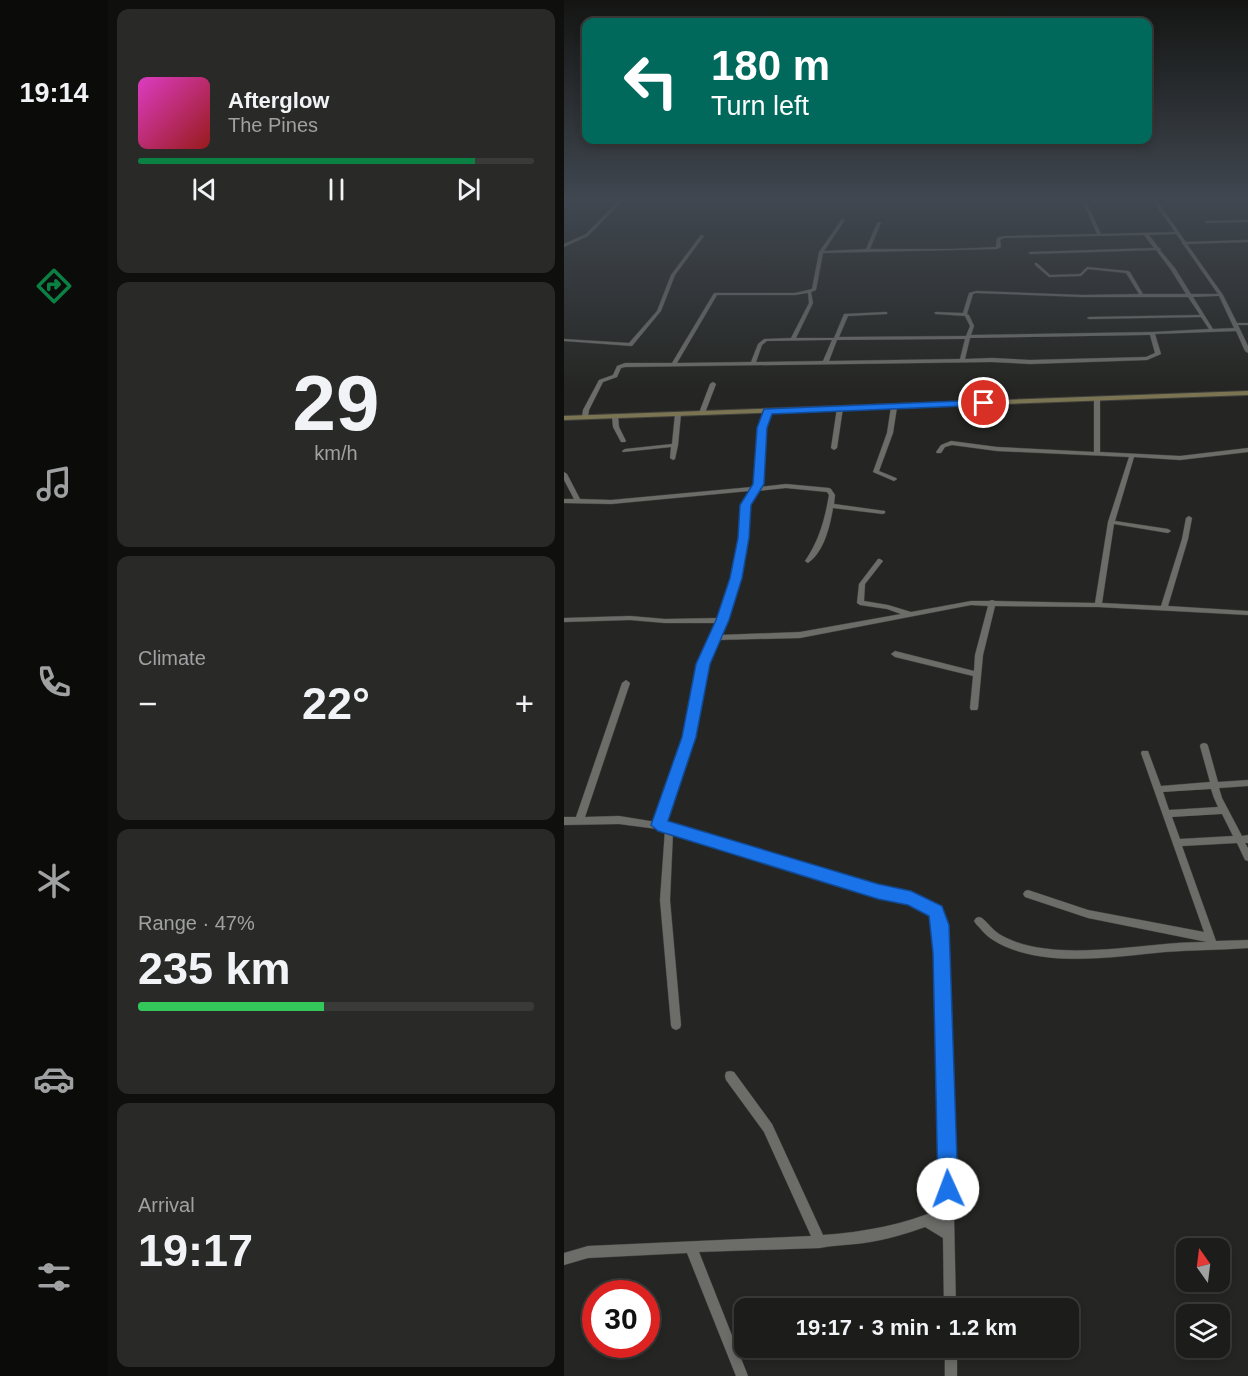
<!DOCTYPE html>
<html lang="en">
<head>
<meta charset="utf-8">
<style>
  :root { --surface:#1c1c1a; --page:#292927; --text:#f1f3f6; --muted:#a0a1a2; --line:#3a3a39; --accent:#0b8043 }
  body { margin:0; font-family:Helvetica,sans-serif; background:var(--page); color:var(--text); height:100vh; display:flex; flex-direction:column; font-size:22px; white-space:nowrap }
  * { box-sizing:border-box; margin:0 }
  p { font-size:20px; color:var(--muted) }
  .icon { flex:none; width:33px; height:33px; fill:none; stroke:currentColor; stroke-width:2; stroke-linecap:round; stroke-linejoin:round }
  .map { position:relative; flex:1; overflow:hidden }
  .details { display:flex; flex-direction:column; gap:9px; padding:9px; background:#0f0f0e; width:456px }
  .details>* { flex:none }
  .guide { position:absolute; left:18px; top:18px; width:570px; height:126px; border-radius:12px; box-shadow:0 3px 9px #0003,0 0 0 2px var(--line); background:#00695c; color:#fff; overflow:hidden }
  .needle { width:39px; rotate:346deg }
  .tools { position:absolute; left:612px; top:1238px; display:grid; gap:12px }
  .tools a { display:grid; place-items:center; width:54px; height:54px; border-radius:12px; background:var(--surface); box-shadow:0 3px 9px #0003,0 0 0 2px var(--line); font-size:30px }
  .speed { position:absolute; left:18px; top:1280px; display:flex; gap:12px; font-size:30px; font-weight:700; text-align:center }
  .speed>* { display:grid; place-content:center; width:78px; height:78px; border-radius:50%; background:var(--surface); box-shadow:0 3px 9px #0003,0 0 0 2px var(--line); line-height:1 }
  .speed .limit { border:9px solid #d22; background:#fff; color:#111 }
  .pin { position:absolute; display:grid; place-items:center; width:51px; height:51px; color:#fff; margin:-26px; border:3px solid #fff; border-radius:50%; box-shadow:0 2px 6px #0007 }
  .me { position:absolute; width:66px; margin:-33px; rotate:358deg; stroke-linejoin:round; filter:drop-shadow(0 0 4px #0008) }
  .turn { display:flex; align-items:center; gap:21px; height:126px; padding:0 30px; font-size:27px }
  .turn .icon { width:78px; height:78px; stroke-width:2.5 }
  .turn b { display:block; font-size:42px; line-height:51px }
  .big { font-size:45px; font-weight:700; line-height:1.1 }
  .details .widget { flex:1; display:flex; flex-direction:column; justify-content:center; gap:9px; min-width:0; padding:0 21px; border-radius:12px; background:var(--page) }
  .details .dial { align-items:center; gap:0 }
  .dial b { font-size:78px; line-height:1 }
  .song { display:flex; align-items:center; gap:18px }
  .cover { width:72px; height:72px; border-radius:9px; background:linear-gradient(135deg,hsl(310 70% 55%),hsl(0 70% 35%)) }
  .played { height:6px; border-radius:3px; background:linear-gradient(90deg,var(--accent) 85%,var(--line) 85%) }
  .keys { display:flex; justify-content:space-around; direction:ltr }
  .heat { display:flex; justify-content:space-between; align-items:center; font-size:33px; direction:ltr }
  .charge { height:9px; border-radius:4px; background:linear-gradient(90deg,#34c759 47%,var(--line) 0) }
  .trip { position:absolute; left:170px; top:1298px; width:345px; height:60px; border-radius:12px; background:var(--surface); box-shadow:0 3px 9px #0003,0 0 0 2px var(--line); font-weight:700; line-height:60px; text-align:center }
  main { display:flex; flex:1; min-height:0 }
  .dock { display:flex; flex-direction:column; width:108px; justify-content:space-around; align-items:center; background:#0b0b0a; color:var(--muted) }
  .dock .icon { width:42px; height:42px }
  .dock .on { color:var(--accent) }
  .dock b { font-size:27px; color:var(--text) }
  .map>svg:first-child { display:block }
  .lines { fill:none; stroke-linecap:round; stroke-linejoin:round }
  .street-casing { stroke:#40403d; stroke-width:1 }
  .secondary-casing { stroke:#40403d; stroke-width:2 }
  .street { fill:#6c6d69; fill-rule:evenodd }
  .secondary { fill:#7b7452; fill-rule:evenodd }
  .route { fill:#1a73e8; stroke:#114b97; stroke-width:1.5 }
</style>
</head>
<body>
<main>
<nav class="dock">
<b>19:14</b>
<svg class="icon on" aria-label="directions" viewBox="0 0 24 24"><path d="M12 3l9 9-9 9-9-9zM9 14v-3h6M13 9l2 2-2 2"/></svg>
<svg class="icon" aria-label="music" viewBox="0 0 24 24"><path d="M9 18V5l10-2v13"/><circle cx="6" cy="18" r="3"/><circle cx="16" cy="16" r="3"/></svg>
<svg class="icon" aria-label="phone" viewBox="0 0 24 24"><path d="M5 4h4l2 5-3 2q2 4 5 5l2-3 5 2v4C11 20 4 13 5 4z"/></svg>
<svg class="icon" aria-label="climate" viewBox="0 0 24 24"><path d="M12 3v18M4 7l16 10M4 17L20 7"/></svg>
<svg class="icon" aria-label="car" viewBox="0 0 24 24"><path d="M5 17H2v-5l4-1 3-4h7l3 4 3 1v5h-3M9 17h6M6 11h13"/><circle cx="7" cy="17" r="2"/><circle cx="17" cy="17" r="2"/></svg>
<svg class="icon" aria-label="filters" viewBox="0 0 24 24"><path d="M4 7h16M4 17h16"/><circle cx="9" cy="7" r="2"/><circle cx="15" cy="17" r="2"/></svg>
</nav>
<section class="details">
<div class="widget">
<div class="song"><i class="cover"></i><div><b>Afterglow</b><p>The Pines</p></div></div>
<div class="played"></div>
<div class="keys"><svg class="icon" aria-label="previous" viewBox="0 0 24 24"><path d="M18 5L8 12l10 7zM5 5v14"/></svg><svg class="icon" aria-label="pause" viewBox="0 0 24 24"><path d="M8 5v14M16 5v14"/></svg><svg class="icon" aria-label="next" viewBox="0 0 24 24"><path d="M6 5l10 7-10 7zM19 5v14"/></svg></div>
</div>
<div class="widget dial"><b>29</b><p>km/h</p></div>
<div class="widget"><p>Climate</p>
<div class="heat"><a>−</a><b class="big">22°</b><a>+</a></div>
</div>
<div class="widget"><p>Range · 47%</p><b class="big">235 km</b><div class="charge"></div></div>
<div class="widget"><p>Arrival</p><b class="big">19:17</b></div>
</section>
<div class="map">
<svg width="684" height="1376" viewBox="0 0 684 1376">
  <rect width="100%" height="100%" fill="#252623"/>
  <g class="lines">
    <defs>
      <g id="street">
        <polygon points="31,198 56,200 68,198 57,202 24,236 0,247 0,244 22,234 53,202"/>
        <polygon points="321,198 325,198 325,204 323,204"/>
        <path d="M517,198H521L537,234L611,232L587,198H591L622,242L684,240V242L623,244L659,295L673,323H684V325H674L684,346V353L681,351L672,331L591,334L597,354L583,360L466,364L428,362L61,367L57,368L53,377L39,382L25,410L24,417L21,419L18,417L19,410L35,380L49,375L53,366L61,363H108L150,293H231L248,289L255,252L278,219L281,220L260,251L302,249L313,223L315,222L317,223L306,249H389L432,247L433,238L440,236L533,234ZM612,234L618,242V244H619L654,294H627L611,268L596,250L597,248H595L585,235ZM580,235L590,248L466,252L464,253L466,254L592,250L607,270L622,294H579L566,272L564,271L523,267L516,274L486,275L473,263H471V265L485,277L517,276L524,269L562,273L575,294L518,295L412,291L405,293L399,313L372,312L370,313L372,314L401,316L406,326L402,336L275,337L284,316L323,314V312H321L280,314L270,338H232L249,303L247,292L252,290L259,253L433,249L437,247L436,240L440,238ZM244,293L245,303L227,338L200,339L194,344L187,362L113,363L153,295H231ZM412,293L518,297H624L636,315L525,317L523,318L525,319L637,317L645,329L588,332L407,335L410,326L405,315L403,314L409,294ZM655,296L670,328L649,329L629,297ZM586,335L591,353L582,357L466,360L428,358L401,359L406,338ZM401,339L396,359L265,361L273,340ZM268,340L259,361L192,362L198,345L203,341Z"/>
        <polygon points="684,220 684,222 643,223 641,222 643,221"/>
        <polygon points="137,235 140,236 111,275 97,311 68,346 0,341 0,339 65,343 93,311 107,275"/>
        <polygon points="149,382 152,384 141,413 136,414 135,413 146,384"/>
        <path d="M533,397L536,399V452L616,456L684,448V452L616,460L570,457L551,521L604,529L607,531L604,533L550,524L538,603L597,606L618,539L622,518L625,516L628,518L624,539L604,606L684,611V615L534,607L431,606L419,655L414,708L413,710H407L406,708L409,676L331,657L327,654L331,651L410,671L411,655L424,606L407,605L236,638L153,640L143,664L129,737L100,823L314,887L347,894L375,908L381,925L383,953L389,1208L391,1211L390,1214L392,1308H380L379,1238L361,1227C342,1234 321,1240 300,1243C285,1245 270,1245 256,1248L135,1252L184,1376H172L123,1253L24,1258L0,1265V1253L24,1246L247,1236L200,1132L162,1080L161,1076L162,1072L166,1071L170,1072L208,1124L259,1235C300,1232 340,1225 378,1208L373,953L371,925L368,914L345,902L314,895L109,832L106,900L117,1025L116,1028L112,1030L108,1028L107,1025L96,900L101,830L55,824L0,825V817H12L58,683L62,680L66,683L21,817L55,816L92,822L121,737L135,664L154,623H101L66,620L0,622V618L66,616L101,619L156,618C164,592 172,567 176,541C179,525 175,505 185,491L47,504L0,503V499H10L0,480V472L3,474L16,499L47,500L188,487L191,484C192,466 192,421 204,409L207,411L201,428L197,484L195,487L222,484L265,488L267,489L271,495L270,504L321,511V513L319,514L269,508C266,526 260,552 244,563L241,561C255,541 261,519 265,495L263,492L222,488L192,491C182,503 185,521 183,536C182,550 179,564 175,577C171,597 164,617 156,635L236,632L337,614L323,609L296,605L293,603L295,584L314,559H316L319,561L301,584L300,601L324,605L347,612L407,601H425L428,600L431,601L531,603L544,522L565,457L433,451L388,445L381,447L377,453H373L372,452L377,445L387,441L433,447L530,452V399Z"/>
        <polygon points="330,405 333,407 329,433 315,471 332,478 333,479 330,481 309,472 323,433 327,407"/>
        <polygon points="276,406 279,408 273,448 270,450 267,448 273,408"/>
        <polygon points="114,412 117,414 114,445 111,459 109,460 106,458 107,447 59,452 58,451 61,449 108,444 111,414"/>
        <polygon points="51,414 54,416 55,427 62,441 61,442 57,442 49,427 48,416"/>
        <path d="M640,743L643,744L644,746L654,782L684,780V786L655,788L658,798L678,836L684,835V843H681L684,848V861L681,860L673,843L618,846L652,941L684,940V948C656,950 629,950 601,952C549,957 475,969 429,940C422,936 417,929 412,924L410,921L412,918L415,917L418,918C424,923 429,930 435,934C476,959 546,949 591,945C608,943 625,942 643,942L524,918L461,897L459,894L461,891L464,890L524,910L640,932L577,753L578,751H584L597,786L646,782L636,746L637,744ZM647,789L650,798L654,807L605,810L599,792ZM658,814L669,836L616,839L608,817Z"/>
        <rect x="381" y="1347" width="12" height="29"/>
      </g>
      <polygon id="secondary" points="684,391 684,395 0,420 0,416"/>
    </defs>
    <use href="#street" class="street-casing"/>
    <use href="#secondary" class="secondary-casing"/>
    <use href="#street" class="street"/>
    <use href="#secondary" class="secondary"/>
  </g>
  <linearGradient id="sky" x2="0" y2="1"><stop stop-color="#141513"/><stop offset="0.51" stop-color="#404750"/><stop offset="1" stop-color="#404750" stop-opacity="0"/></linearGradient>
  <rect width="684" height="391" fill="url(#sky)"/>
  <polygon class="route" points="420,400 424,401 424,405 208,414 203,428 200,484 187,505 185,538 178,578 165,620 146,664 132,737 104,821 314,884 347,891 378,906 385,925 386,953 394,1189 391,1196 384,1199 377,1196 374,1189 369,953 365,916 344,905 314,899 94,831 87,825 118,737 132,664 152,620 166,578 174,538 176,505 189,484 193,428 200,409"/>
</svg>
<div class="tools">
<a><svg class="needle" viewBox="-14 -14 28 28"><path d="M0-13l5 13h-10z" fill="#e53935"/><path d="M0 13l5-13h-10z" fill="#a0a1a2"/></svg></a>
<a><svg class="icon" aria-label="layers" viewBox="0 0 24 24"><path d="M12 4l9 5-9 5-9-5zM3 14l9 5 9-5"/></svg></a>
</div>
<div class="speed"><div class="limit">30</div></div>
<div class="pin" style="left:420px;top:403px;background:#d93025"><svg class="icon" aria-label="arrive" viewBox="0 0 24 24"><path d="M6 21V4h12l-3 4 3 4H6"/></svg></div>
<svg class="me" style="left:384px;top:1189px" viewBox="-20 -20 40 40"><circle r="19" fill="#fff"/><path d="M0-13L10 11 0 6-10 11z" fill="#1a73e8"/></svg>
<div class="trip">19:17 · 3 min · 1.2 km</div>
<div class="guide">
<div class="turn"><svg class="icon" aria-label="left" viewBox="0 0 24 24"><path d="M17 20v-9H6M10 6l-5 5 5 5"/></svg><div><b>180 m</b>Turn left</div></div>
</div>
</div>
</main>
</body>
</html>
